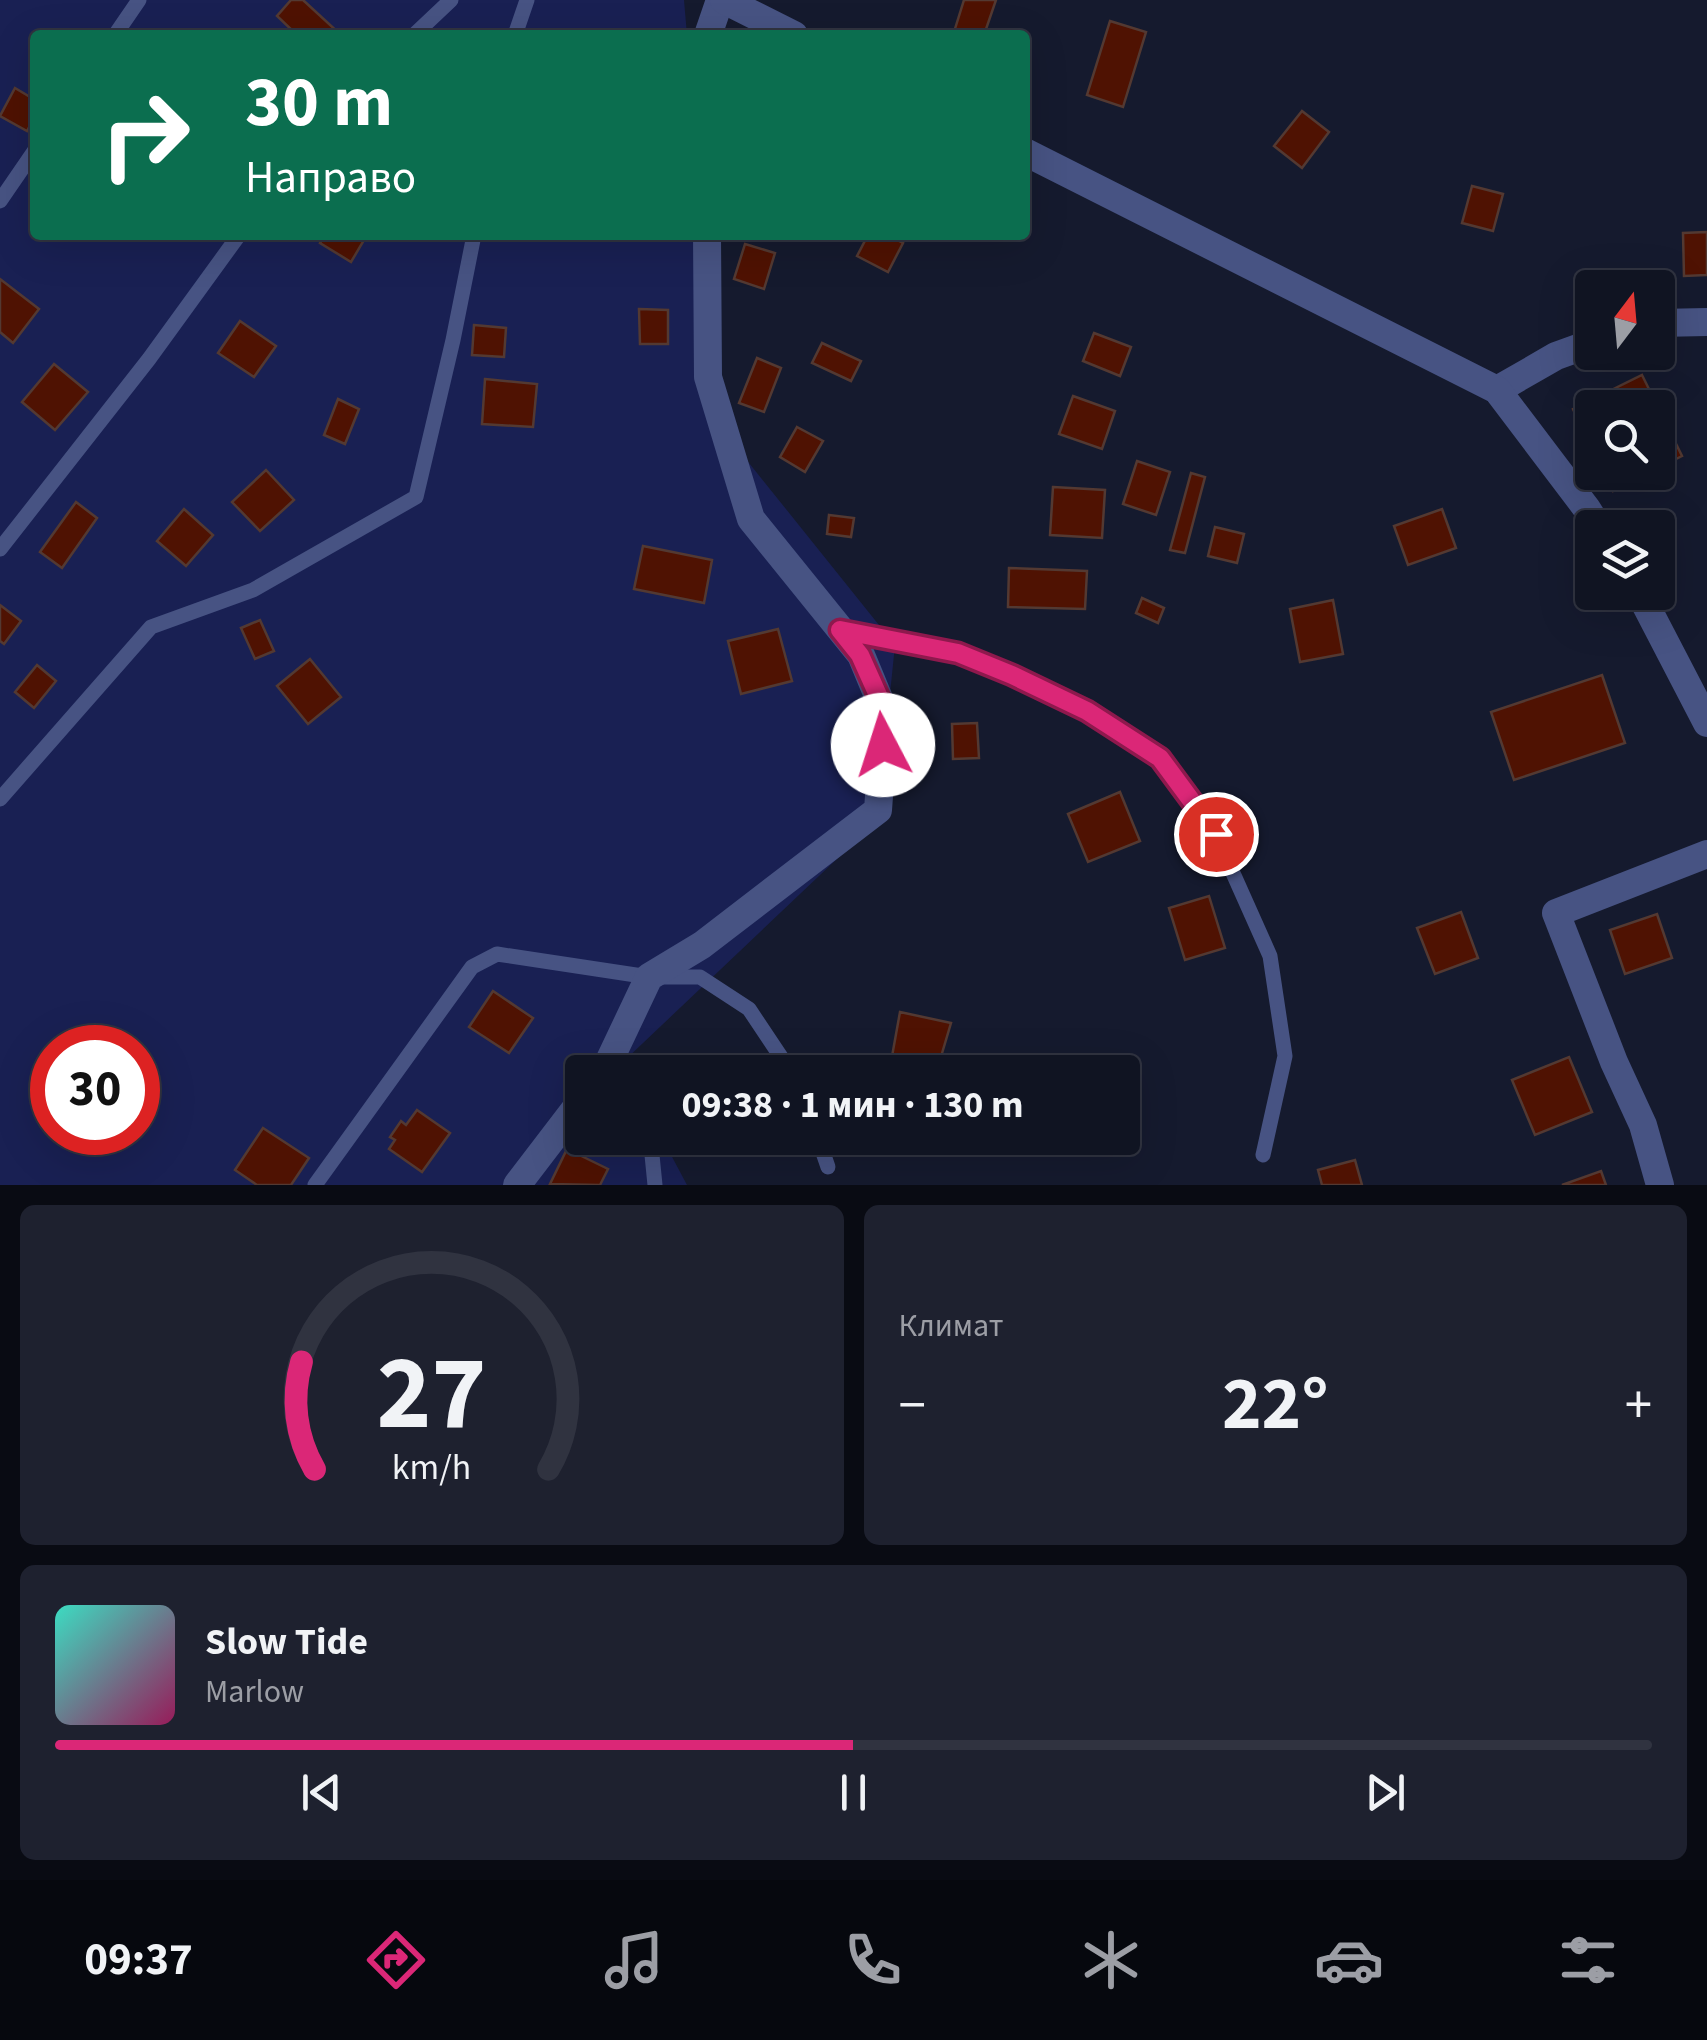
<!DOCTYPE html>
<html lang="ru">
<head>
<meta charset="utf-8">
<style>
  :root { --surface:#101422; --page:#1e212f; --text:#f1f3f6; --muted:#9c9ea5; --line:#303340; --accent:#db2777 }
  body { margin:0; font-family:"Source Sans 3",sans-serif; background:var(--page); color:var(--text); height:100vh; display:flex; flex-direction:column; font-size:38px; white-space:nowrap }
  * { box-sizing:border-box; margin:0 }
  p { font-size:32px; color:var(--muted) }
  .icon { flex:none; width:55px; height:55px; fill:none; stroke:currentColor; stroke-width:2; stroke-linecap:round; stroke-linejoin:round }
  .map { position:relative; height:1185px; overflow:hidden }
  .drawer { display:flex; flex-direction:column; gap:20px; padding:20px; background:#090b13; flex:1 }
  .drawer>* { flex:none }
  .hud { position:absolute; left:30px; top:30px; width:1000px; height:210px; border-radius:10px; box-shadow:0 10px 40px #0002,0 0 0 2px var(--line); background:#0b6e4f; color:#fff; overflow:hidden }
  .needle { width:65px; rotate:16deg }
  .buttons { position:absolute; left:1575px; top:270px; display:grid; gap:20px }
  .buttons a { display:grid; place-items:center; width:100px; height:100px; border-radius:10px; background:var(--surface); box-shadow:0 10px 40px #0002,0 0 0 2px var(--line); font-size:50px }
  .speed { position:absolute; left:30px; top:1025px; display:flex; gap:20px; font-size:50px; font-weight:700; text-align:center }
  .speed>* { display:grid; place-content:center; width:130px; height:130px; border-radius:50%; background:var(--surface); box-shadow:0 10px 40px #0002,0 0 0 2px var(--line); line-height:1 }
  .speed .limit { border:15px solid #d22; background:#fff; color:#111 }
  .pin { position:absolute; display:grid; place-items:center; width:85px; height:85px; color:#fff; margin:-42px; border:5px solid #fff; border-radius:50%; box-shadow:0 2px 10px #0007 }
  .me { position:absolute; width:110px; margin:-55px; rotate:355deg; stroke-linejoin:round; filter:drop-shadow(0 0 8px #0008) }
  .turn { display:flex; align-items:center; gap:35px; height:210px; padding:0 50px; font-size:45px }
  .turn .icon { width:130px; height:130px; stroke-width:2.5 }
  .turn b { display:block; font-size:70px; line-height:85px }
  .big { font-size:75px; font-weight:700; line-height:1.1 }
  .drawer .widget { flex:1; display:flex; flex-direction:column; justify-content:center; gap:15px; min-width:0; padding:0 35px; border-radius:15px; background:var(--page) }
  .drawer .dial { align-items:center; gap:0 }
  .dial svg { height:260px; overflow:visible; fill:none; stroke:var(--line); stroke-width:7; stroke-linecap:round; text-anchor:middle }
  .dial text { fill:var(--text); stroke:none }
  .song { display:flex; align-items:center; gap:30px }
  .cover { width:120px; height:120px; border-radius:15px; background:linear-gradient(135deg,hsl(170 70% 55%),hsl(330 70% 35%)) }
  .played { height:10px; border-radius:5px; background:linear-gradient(90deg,var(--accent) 50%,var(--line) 50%) }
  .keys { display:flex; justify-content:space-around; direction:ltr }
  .heat { display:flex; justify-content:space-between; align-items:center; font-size:55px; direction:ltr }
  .drawer .tiles { flex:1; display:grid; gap:20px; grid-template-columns:1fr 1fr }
  .widget:last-child { grid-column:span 2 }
  .trip { position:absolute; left:565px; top:1055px; width:575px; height:100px; border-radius:10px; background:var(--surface); box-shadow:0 10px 40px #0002,0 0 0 2px var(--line); font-weight:700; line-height:100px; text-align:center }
  .tab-bar { display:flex; height:160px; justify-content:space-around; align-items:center; background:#06080e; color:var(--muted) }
  .tab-bar .icon { width:70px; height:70px }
  .tab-bar .on { color:var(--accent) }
  .tab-bar b { font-size:45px; color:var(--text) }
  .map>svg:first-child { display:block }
  .green { fill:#192053; fill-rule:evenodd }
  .building { fill:#4f1202; stroke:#533932; stroke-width:2.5 }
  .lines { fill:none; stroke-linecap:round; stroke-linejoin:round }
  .service { stroke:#475383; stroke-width:15 }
  .minor { stroke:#475383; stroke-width:28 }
  .tertiary { stroke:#475383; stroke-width:28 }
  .route-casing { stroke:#8e194d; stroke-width:25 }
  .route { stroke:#db2777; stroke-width:18 }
</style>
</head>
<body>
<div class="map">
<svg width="1707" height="1185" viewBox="0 0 1707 1185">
  <rect width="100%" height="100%" fill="#151a2e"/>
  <path class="green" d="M0,0H684L687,35H35V235H704L721,428L895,645L877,821L623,1062L628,1072H582V1138H662L687,1185H0ZM52,1048H138V1132H52Z"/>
  <g class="building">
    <polygon points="291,0 303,0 340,34 297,35 277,16"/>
    <polygon points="964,0 996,0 984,35 961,35 954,32"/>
    <polygon points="1110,21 1146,32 1123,107 1087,95"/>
    <polygon points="15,88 35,100 35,116 27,131 0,116"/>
    <polygon points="1302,111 1329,132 1302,168 1274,146"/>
    <polygon points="1472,186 1503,194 1493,231 1462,223"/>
    <polygon points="1707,232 1707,275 1684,276 1683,233"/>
    <polygon points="325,235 367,235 351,262 320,243"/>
    <polygon points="868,235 887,235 903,243 888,272 857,256"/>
    <polygon points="745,244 775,253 764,289 734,279"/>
    <polygon points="0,279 39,309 13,343 0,332"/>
    <polygon points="639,309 668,310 668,344 640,344"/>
    <polygon points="240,321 276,346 254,377 218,353"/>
    <polygon points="474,325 506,328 504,357 472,355"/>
    <polygon points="1094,333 1131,347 1120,376 1083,361"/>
    <polygon points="822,343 861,361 851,381 812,363"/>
    <polygon points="757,358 781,368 764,412 739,403"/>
    <polygon points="54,364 88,392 55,430 22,402"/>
    <polygon points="1642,375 1682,456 1658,468 1658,408 1592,408 1592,449 1573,409"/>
    <polygon points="485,379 537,384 533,427 482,424"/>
    <polygon points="1073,396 1115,411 1102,449 1059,434"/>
    <polygon points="338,399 359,409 345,444 324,435"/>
    <polygon points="797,427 823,441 805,472 780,457"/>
    <polygon points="1137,461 1170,472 1156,515 1123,504"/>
    <polygon points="266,470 294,500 260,531 232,502"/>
    <polygon points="1604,472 1649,472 1613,491"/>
    <polygon points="1191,473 1205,477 1185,553 1170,550"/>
    <polygon points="1053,487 1105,490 1102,538 1050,535"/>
    <polygon points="76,502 97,518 62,568 40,552"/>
    <polygon points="184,509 213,535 186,566 157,541"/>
    <polygon points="1442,509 1456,548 1408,565 1394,526"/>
    <polygon points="829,515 854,518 851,537 827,534"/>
    <polygon points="1215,527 1244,534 1237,563 1208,556"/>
    <polygon points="643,546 712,560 704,603 634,589"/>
    <polygon points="1009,568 1087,571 1085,609 1008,607"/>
    <polygon points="1142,598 1164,608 1158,623 1136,613"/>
    <polygon points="1333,600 1343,654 1300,662 1290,609"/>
    <polygon points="0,605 21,621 4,644 0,641"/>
    <polygon points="260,620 274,651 255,659 241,628"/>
    <polygon points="778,629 792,681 741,694 728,641"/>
    <polygon points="310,659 341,697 308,724 277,686"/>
    <polygon points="37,665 56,681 34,708 15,692"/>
    <polygon points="1602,675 1625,743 1514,780 1491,712"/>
    <polygon points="977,723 979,758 953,759 952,724"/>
    <polygon points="1120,792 1140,841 1088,862 1068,814"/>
    <polygon points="1209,896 1225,948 1185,960 1169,908"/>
    <polygon points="1461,912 1478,958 1435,974 1417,928"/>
    <polygon points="1657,914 1672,958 1625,974 1610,930"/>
    <polygon points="493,991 533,1018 509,1053 469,1027"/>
    <polygon points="900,1012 951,1023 937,1070 891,1062"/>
    <polygon points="1569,1057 1592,1112 1535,1135 1512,1080"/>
    <polygon points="417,1110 450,1133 422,1172 389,1149 395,1140 390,1137 401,1121 406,1125"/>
    <polygon points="263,1128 309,1158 291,1185 257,1185 235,1170"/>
    <polygon points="886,1138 936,1138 935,1147 886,1140"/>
    <polygon points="567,1149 608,1169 600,1185 550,1184"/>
    <polygon points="1355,1160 1362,1185 1322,1185 1318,1170"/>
    <polygon points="1601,1171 1606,1185 1562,1185"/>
  </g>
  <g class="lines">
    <g class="service">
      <polyline points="115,35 139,0"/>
      <polyline points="414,35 451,0"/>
      <polyline points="515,35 527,0"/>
      <polyline points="0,201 35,150"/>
      <polyline points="0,549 149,359 239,235"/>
      <polyline points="844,631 958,653 1012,675 1087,711 1160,758 1216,835 1270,956 1285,1056 1263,1155"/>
      <polyline points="0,799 151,627 253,590 416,497 453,340 474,235"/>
      <polyline points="646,1138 651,1145 655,1185"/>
      <polyline points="818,1138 828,1167"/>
      <polyline points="315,1185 472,967 497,954 649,977 700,977 749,1009 791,1072"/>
    </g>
    <g class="minor">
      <polyline points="708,35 720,0"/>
      <polyline points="1658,323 1707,322"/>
      <polyline points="1497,390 1556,356 1592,343"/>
      <polyline points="604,1072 649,977 702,945 878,810 885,713 861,655 751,519 708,377 707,235"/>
      <polyline points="517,1185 582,1100"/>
      <polyline points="1660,1185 1643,1125 1614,1062 1556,913 1707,854"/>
    </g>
    <g class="tertiary">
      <polyline points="724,0 794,35"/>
      <polyline points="1025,152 1497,390 1587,509 1599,528"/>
      <polyline points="1639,592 1707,723"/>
    </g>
  </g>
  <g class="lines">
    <defs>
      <polyline id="route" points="883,745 886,713 860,655 840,630 958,653 1012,675 1087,711 1160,758 1216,834"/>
    </defs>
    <use href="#route" class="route-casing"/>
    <use href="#route" class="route"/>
  </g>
</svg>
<div class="buttons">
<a><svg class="needle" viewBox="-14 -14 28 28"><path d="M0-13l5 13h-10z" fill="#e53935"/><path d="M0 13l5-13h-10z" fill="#9c9ea5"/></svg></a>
<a><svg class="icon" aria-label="search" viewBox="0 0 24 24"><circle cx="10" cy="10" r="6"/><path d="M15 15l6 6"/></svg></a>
<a><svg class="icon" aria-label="layers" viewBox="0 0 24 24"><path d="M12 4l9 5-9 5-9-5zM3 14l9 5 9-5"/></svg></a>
</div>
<div class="speed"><div class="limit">30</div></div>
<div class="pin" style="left:1216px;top:834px;background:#d93025"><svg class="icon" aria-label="arrive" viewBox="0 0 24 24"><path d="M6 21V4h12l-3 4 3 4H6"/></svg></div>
<svg class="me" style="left:883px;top:745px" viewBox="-20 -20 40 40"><circle r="19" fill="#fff"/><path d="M0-13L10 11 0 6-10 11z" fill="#db2777"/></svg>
<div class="trip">09:38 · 1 мин · 130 m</div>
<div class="hud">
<div class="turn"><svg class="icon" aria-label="right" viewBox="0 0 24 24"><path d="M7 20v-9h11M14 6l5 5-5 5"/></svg><div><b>30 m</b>Направо</div></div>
</div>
</div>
<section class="drawer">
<div class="tiles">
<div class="widget dial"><svg viewBox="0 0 100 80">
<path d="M14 69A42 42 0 1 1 86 69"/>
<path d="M14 69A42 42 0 0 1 10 36" stroke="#db2777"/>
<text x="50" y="56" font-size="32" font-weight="700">27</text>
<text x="50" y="72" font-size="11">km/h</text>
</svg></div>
<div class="widget"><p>Климат</p>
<div class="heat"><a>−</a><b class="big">22°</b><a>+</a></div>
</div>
<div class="widget">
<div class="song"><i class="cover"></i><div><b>Slow Tide</b><p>Marlow</p></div></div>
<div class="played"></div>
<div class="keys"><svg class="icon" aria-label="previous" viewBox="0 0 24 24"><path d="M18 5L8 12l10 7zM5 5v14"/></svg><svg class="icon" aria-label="pause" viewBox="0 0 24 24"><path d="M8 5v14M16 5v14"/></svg><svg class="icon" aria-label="next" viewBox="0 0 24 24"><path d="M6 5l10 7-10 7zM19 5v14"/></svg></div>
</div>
</div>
</section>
<nav class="tab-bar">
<b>09:37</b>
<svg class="icon on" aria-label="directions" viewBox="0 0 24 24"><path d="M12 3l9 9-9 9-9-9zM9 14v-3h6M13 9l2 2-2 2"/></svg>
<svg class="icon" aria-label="music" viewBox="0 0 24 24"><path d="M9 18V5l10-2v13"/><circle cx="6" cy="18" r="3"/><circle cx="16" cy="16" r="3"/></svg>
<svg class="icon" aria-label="phone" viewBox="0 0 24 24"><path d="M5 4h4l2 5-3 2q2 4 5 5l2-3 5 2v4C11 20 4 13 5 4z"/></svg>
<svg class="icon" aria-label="climate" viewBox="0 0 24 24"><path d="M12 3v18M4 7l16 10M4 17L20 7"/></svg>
<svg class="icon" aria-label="car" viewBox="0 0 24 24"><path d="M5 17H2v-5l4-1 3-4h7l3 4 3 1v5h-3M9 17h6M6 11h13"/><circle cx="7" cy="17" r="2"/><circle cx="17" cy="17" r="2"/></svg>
<svg class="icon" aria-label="filters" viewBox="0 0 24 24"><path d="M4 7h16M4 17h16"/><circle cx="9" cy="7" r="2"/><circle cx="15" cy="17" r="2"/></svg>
</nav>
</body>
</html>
